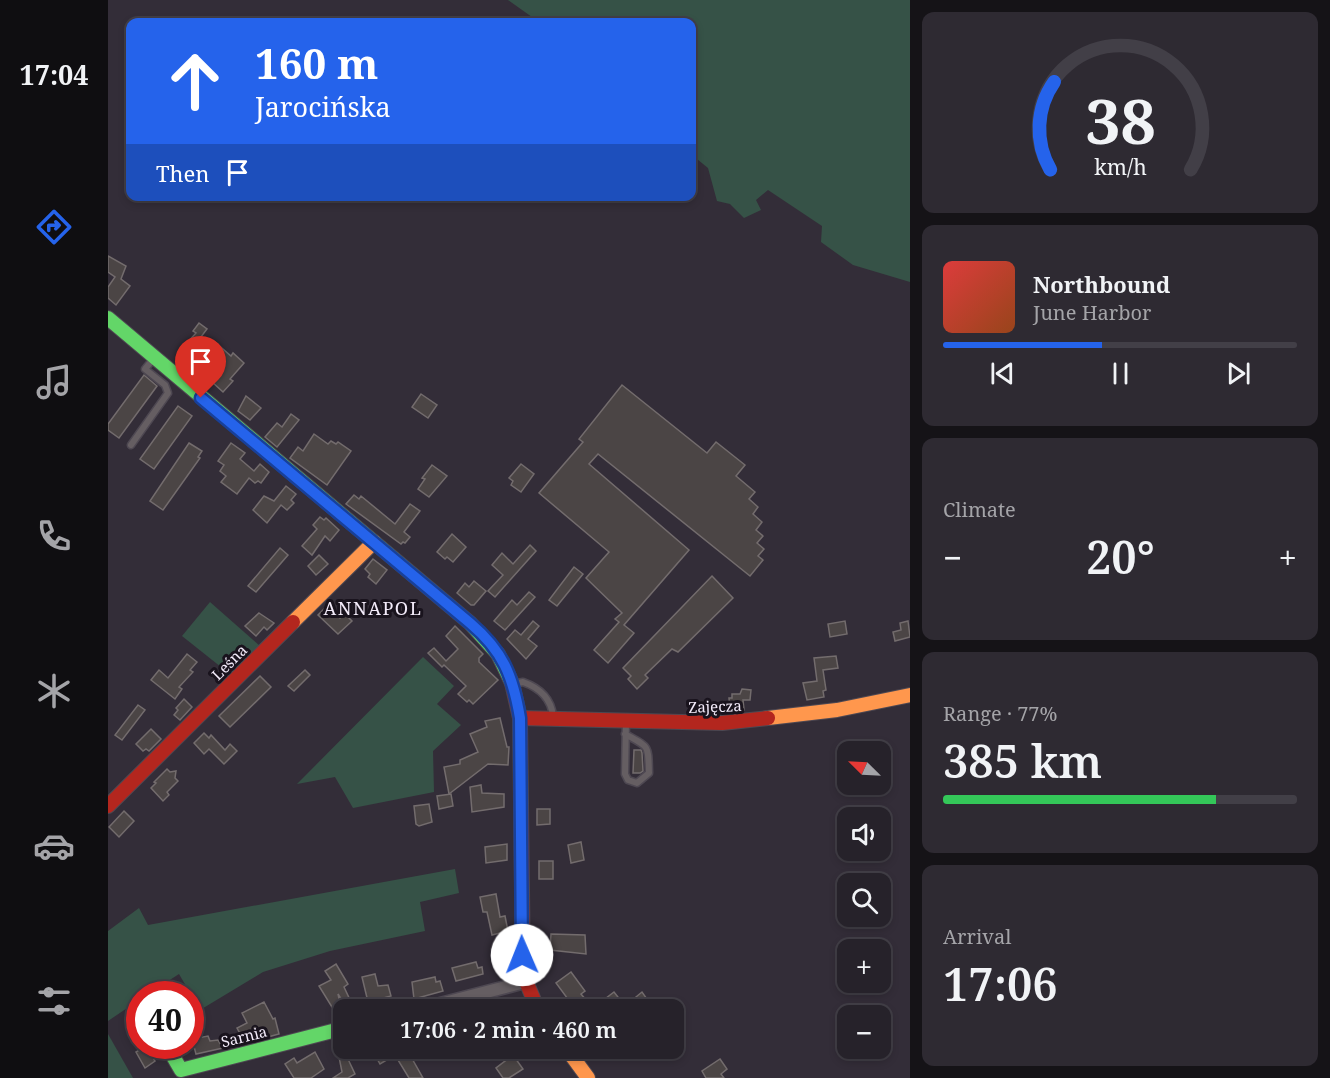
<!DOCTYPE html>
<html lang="en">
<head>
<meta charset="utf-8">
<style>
  :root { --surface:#26222a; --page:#2e2a32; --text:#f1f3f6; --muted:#a4a4a8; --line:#423f47; --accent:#2563eb }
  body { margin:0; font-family:"Noto Serif",serif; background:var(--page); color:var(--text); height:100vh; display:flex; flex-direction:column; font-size:22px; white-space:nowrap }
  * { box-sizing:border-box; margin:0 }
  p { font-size:20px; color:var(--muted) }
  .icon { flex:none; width:33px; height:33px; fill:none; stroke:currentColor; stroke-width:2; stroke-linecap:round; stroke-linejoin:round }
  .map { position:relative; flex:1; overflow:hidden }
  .sheet { display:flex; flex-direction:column; gap:12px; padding:12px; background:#151317; width:420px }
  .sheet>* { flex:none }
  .top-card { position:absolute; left:18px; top:18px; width:570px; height:183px; border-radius:12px; box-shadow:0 3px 9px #0003,0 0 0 2px var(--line); background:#2563eb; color:#fff; overflow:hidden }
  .needle { width:39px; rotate:294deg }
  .controls { position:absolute; left:729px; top:741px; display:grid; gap:12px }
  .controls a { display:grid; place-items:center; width:54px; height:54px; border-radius:12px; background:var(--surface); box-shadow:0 3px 9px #0003,0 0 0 2px var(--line); font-size:30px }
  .speed { position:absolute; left:18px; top:981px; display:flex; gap:12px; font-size:30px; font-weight:700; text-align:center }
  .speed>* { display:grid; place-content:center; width:78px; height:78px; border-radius:50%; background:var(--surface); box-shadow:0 3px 9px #0003,0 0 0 2px var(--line); line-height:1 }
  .speed .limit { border:9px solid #d22; background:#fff; color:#111 }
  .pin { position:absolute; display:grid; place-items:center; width:51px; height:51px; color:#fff; margin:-62px -26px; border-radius:50% 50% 50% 0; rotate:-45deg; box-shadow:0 0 6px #0007 }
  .pin .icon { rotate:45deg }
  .me { position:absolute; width:66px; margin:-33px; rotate:359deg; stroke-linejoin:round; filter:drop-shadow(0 0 4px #0008) }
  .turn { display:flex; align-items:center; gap:21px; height:126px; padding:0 30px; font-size:27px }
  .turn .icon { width:78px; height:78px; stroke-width:2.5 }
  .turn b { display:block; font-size:42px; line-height:51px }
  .then { display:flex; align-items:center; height:57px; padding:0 30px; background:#0003; gap:12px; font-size:22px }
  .big { font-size:45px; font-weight:600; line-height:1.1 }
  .sheet .widget { flex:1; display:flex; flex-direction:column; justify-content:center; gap:9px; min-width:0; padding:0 21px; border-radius:12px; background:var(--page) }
  .sheet .dial { align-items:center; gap:0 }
  .dial svg { height:156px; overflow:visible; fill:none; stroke:var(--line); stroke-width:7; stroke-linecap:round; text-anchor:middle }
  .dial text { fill:var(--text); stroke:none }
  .song { display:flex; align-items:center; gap:18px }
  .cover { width:72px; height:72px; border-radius:9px; background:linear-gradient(135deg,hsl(0 70% 55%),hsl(20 70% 35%)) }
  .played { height:6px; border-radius:3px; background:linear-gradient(90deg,var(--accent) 45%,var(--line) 45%) }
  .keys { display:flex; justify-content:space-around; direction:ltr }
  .heat { display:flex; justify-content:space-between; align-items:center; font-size:33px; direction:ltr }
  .charge { height:9px; border-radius:4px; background:linear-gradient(90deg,#34c759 77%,var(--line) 0) }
  .trip { position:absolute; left:225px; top:999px; width:351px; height:60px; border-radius:12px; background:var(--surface); box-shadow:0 3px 9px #0003,0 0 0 2px var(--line); font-weight:600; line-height:60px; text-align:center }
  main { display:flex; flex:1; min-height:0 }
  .menu { display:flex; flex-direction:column; width:108px; justify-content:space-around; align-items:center; background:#0f0e11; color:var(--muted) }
  .menu .icon { width:42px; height:42px }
  .menu .current { color:var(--accent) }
  .menu b { font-size:27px; color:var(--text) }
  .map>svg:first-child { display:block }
  .green { fill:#365247 }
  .building { fill:#4b4545; stroke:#736c6d; stroke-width:1.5 }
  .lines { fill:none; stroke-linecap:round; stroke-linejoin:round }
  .lane-casing { stroke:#4e4852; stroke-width:9 }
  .street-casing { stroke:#4e4852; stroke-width:15 }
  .fast-casing { stroke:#4e4852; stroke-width:16 }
  .slow-casing { stroke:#4e4852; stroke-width:16 }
  .jam-casing { stroke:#4e4852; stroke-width:16 }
  .lane { stroke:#655e62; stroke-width:6 }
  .street { stroke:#655e62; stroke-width:12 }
  .fast { stroke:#63d668; stroke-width:14 }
  .slow { stroke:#ff974d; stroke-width:14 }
  .jam { stroke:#b3261e; stroke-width:14 }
  .route-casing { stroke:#184099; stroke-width:15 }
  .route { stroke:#2563eb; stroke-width:10 }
  .labels { text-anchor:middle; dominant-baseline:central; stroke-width:6; stroke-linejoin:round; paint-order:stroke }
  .street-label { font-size:15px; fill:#f3ebfa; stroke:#19131d }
  .quarter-label { font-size:18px; letter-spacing:1.5px; fill:#f3ebfa; stroke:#19131d }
</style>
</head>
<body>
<main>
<nav class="menu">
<b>17:04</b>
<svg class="icon current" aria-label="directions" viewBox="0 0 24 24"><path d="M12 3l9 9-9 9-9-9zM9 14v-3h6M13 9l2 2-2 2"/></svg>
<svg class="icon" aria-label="music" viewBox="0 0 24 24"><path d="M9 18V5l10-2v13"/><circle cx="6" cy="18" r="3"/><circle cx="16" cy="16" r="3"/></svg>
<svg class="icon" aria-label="phone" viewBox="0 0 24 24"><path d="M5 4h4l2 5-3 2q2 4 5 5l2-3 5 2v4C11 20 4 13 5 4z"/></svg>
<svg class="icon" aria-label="climate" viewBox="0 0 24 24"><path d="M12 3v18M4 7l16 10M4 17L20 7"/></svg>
<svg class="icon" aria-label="car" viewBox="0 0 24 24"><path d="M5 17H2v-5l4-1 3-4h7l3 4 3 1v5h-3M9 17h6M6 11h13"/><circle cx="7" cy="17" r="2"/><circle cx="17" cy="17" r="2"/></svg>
<svg class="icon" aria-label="filters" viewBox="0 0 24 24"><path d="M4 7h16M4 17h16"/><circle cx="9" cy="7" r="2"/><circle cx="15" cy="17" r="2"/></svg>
</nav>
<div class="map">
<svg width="802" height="1078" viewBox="0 0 802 1078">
  <rect width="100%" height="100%" fill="#332d38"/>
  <g class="green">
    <polygon points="400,0 802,0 802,282 745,265 713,242 714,226 660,190 648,200 653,210 636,218 622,204 609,201 600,168 584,155 584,22 431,22"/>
    <polygon points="102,602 152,646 123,675 74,636"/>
    <polygon points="315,657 346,686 329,704 353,725 325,751 326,792 245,808 227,777 189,784"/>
    <polygon points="347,869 351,893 312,902 317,931 222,951 155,972 92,1010 71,974 40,994 32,994 31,1000 0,1021 0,931 31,908 40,925"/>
    <polygon points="0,1034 25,1078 0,1078"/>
  </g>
  <g class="building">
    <polygon points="0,256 18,266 13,279 22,286 8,305 0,298 0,287 7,277 0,272"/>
    <polygon points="91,323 99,329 77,358 71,352 88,333 85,331"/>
    <polygon points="107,342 123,356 125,353 136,363 122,379 125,381 115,392 103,381 107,377 105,375 110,369 95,356"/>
    <polygon points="36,375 49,386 11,438 0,430 0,424"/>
    <polygon points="514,385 599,453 608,442 637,465 628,476 647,492 641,499 650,507 645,514 654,522 648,530 655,536 649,543 656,549 650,556 655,560 642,576 490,454 481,464 581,550 516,625 526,633 500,663 486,650 511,622 507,619 514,613 478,578 501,552 431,493 475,442 471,439"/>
    <polygon points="313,394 329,405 320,418 304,407"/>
    <polygon points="138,396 153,408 142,420 130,411"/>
    <polygon points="70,406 84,416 46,469 32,459"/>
    <polygon points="183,414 191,420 169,447 157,437 169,423 174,427"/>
    <polygon points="206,434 220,444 223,441 228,444 230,442 243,451 219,485 182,458 190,447 195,451"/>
    <polygon points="81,443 94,451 90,457 92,458 55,510 42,501"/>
    <polygon points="123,443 137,453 132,459 146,471 152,464 161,472 153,483 150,481 147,483 141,478 129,494 113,482 118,476 112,471 116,465 110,461"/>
    <polygon points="413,464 426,474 413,492 403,485 405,481 401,478"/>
    <polygon points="324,465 339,476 321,497 310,489 317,479 314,478"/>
    <polygon points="178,486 188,494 183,500 186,503 179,510 173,505 159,523 145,510 156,496 166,501"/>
    <polygon points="246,495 251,499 253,496 287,524 302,504 312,511 296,532 302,537 297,543 295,542 293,544 238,504"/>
    <polygon points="212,517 216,520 218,518 231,530 222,541 217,536 204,555 194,546 209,529 205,525"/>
    <polygon points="344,534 358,547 345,562 339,557 337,559 329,552"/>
    <polygon points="422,545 428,551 387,597 380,591 395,575 384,565 394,553 405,564"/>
    <polygon points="172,548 180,555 148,592 140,586"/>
    <polygon points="211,555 220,564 208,575 200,566"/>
    <polygon points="265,559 279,570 268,584 260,577 262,574 257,569"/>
    <polygon points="466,567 475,574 449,606 441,600"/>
    <polygon points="604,576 625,598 570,652 564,649 537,675 540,678 529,689 520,679 523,676 515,668"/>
    <polygon points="366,581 378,591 366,605 363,605 349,593 357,583 361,587"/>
    <polygon points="421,592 427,597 397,630 386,621 404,600 409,605"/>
    <polygon points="220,605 232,618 237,614 244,621 230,634 210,615"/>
    <polygon points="151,613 166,623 159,630 156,627 148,636 137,626"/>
    <polygon points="425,621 431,626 420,639 429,646 418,659 399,639 407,630 413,635"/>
    <polygon points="737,621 739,634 722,637 720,624"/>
    <polygon points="800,621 802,637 787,641 785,632 793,630 792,623"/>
    <polygon points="347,626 375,654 371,658 371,662 390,680 365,704 361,700 359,702 350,694 358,686 336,665 334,667 320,653 326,648 338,661 350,649 338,636"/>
    <polygon points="79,654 89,662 82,670 85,672 71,687 74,689 67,699 43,680 51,670 60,678"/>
    <polygon points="728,656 730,668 715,670 718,690 715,691 716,697 699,700 695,683 709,681 706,658"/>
    <polygon points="197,670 202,675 186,691 180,686"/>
    <polygon points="152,676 163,687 122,727 111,716"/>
    <polygon points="634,689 643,690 642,700 635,700 636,710 622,711 621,698 624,698 624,694 632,694"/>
    <polygon points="76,699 84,707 72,720 66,715 70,710 68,708"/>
    <polygon points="30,705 37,710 14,740 7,735"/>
    <polygon points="392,718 399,747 401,747 400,765 380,764 341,794 336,767 352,764 352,760 370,752 362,734 379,727 377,721"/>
    <polygon points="43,729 53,739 41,751 38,749 35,751 28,744"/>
    <polygon points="96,733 101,738 103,735 117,750 122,744 129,751 116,764 101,749 96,754 86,743"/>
    <polygon points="526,750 533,750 534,753 535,771 532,773 525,773"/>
    <polygon points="59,769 62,772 68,771 67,778 70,781 59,792 61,795 55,801 43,788 48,783 46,782"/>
    <polygon points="373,785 374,793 396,794 396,807 364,812 362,787"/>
    <polygon points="343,794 345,806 331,809 329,796"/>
    <polygon points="321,804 324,822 311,826 308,824 306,806"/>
    <polygon points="429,809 442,809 442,824 429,825"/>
    <polygon points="16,811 26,821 11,837 1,827"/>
    <polygon points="473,842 476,860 463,863 460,845"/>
    <polygon points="399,844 399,860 378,863 377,847"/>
    <rect x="431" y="861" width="14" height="18"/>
    <polygon points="388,894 392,917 397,916 400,931 384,935 379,912 375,912 372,897"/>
    <polygon points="443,934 477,935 478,954 442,950"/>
    <polygon points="368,962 370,968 374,967 375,974 348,981 344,968"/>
    <polygon points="228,964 240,984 236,987 243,1002 237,1005 230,994 233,1008 227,1012 211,986 223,980 217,971"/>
    <polygon points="463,972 477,991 473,994 485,1008 506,992 517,1006 534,992 539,999 525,1010 468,1010 448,983"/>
    <polygon points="267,974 270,986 280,985 283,996 260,1002 254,977"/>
    <polygon points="327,977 328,982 332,981 335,991 306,999 304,982"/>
    <polygon points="156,1002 165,1019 167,1018 171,1034 156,1038 154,1029 135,1039 129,1028 139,1023 134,1013"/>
    <polygon points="100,1036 102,1041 110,1040 115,1048 88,1054 84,1039"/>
    <polygon points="231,1041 235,1048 244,1048 245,1055 239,1057 247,1074 240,1078 225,1078 234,1072 228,1042"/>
    <polygon points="38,1046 47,1061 37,1068 28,1052"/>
    <polygon points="263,1048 298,1048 315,1078 301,1078 287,1055 272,1064"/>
    <polygon points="207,1052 216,1069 203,1078 186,1078 177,1064 186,1058 189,1063"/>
    <polygon points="405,1055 415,1069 401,1078 395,1078 388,1068"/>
    <polygon points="612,1059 619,1069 613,1074 616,1078 598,1078 594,1071"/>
  </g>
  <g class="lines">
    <defs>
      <g id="lane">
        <polyline points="23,445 60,393 57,385 37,369 46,358"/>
        <path d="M405,684L415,682C432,688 443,698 445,716"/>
        <path d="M517,734C542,748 540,744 541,773L529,783L520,780L517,774L518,722"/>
      </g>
      <polyline id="street" points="309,1010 417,982"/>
      <g id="fast">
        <polyline points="0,318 362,623 390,654 404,683"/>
        <polyline points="59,1046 73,1070 236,1028"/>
      </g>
      <g id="slow">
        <polyline points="185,622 266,542"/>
        <polyline points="660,718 729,710 802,695"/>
        <polyline points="458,1048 480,1078"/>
      </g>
      <g id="jam">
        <polyline points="404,683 412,718 415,974 430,1010"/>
        <polyline points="412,718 614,723 660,718"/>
        <polyline points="0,806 185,622"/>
      </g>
    </defs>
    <use href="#lane" class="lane-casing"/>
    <use href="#street" class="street-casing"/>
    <use href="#fast" class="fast-casing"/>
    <use href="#slow" class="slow-casing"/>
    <use href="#jam" class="jam-casing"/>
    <use href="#lane" class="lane"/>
    <use href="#street" class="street"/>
    <use href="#fast" class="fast"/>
    <use href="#slow" class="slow"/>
    <use href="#jam" class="jam"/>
  </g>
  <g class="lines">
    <defs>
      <path id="route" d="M93,398L362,623C395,651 405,676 412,718L414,955"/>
    </defs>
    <use href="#route" class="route-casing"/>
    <use href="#route" class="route"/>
  </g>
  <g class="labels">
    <g class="street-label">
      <text transform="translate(121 662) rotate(-45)">Leśna</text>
      <text transform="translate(607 706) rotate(-2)">Zajęcza</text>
      <text transform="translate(136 1036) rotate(-14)">Sarnia</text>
    </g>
    <g class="quarter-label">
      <text x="265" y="608">ANNAPOL</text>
    </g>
  </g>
</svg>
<div class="controls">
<a><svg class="needle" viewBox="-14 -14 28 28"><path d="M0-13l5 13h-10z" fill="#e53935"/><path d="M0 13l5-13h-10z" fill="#a4a4a8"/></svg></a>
<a><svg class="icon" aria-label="sound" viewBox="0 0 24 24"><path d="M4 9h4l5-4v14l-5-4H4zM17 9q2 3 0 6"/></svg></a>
<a><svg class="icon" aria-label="search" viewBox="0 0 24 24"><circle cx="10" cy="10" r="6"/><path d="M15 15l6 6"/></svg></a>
<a>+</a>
<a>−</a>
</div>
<div class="speed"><div class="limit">40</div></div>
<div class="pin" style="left:93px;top:398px;background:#d93025"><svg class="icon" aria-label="arrive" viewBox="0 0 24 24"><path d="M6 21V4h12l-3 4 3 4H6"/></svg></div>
<svg class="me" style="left:414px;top:955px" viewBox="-20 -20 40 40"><circle r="19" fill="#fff"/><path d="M0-13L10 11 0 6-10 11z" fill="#2563eb"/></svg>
<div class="trip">17:06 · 2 min · 460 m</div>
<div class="top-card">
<div class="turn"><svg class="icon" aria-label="ahead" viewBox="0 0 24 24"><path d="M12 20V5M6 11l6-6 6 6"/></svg><div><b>160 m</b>Jarocińska</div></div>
<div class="then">Then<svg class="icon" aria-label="arrive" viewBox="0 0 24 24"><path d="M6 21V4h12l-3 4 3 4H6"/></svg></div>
</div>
</div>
<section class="sheet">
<div class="widget dial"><svg viewBox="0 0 100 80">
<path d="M14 69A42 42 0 1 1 86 69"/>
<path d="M14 69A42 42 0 0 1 16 24" stroke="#2563eb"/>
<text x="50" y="56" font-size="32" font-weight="700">38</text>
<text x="50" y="72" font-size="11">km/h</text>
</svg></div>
<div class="widget">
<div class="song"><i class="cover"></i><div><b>Northbound</b><p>June Harbor</p></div></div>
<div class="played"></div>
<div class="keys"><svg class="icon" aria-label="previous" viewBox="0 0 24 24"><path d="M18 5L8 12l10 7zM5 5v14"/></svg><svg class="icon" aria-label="pause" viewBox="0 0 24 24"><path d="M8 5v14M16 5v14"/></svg><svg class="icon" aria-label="next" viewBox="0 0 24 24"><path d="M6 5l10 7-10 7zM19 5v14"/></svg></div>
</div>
<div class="widget"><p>Climate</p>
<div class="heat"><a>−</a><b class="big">20°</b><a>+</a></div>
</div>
<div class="widget"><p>Range · 77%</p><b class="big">385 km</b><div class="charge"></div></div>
<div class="widget"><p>Arrival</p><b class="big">17:06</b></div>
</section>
</main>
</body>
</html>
